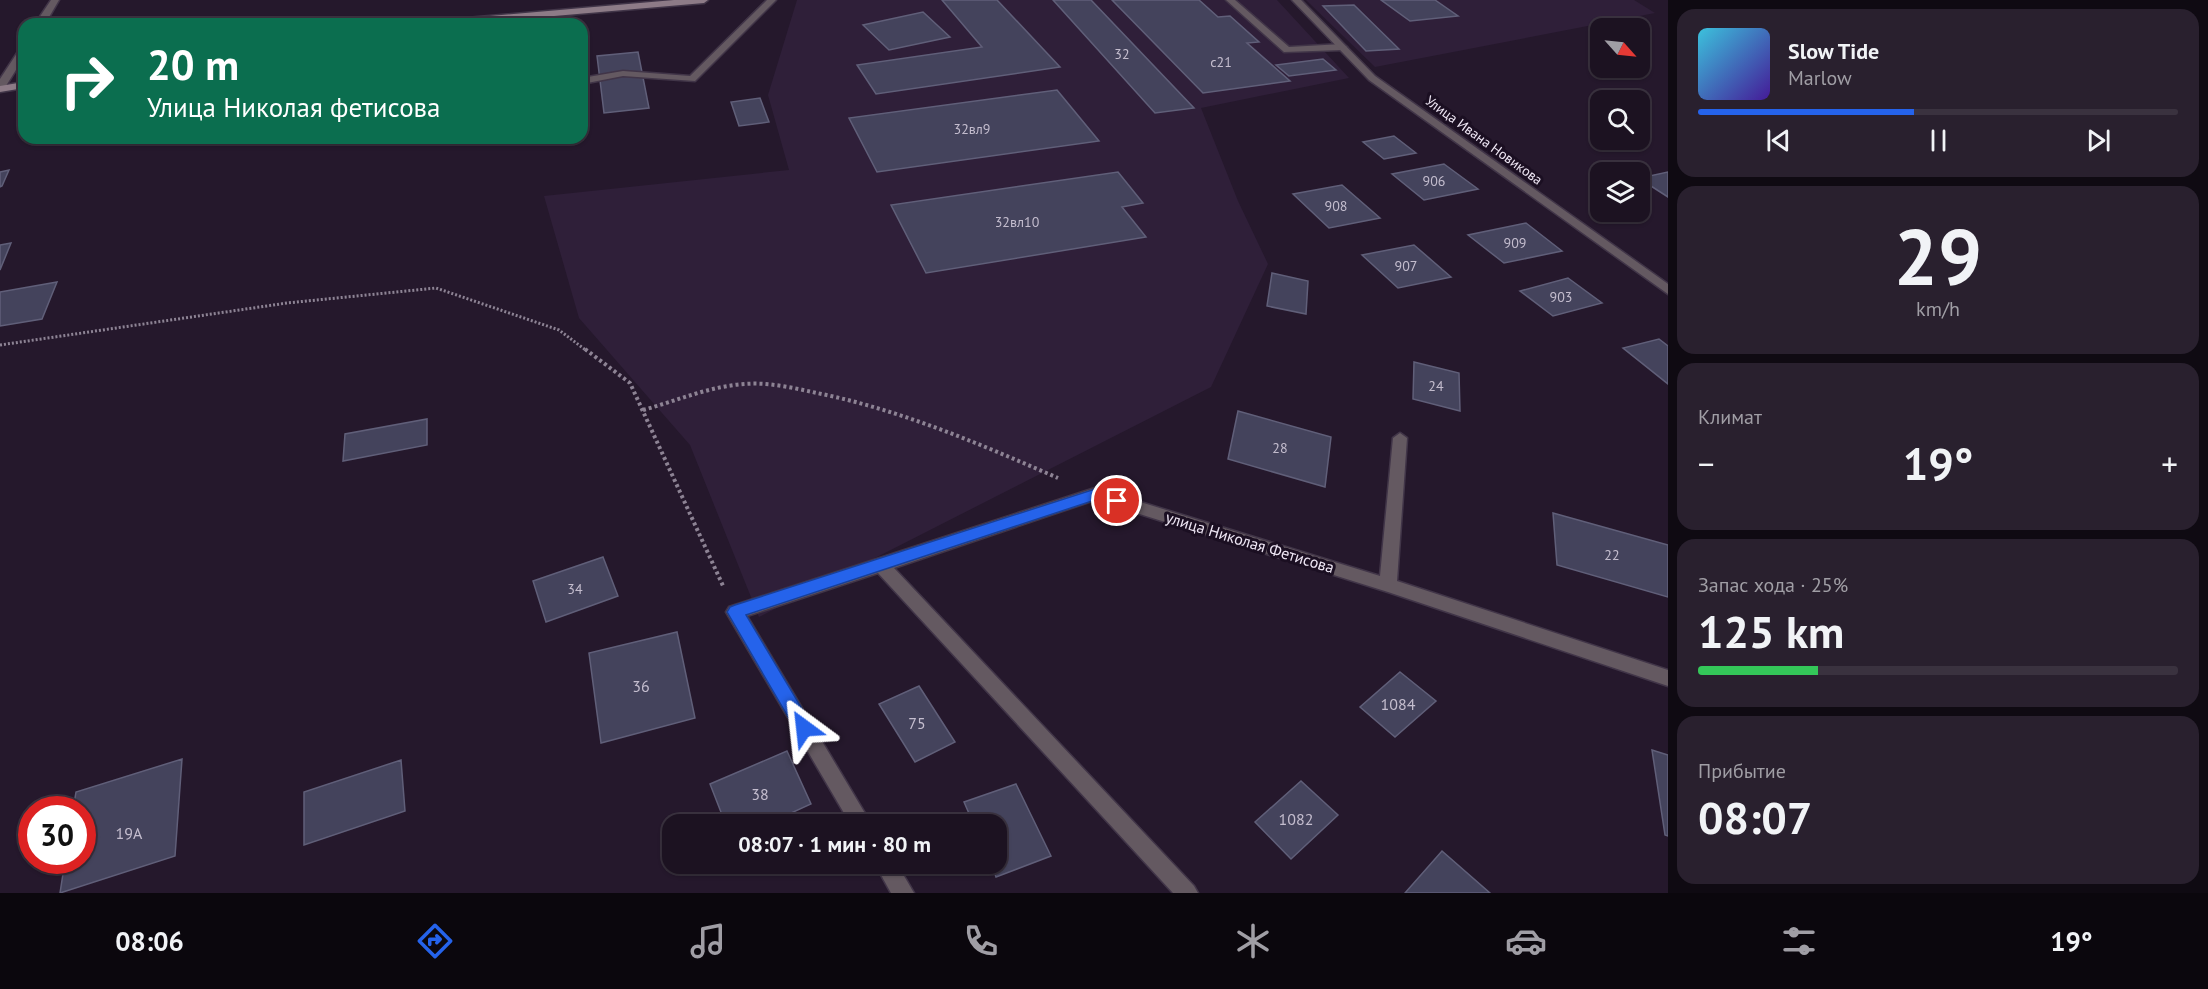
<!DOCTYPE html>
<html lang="ru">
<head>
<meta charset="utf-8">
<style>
  :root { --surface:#1c1221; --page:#29202e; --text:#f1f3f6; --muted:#a09ea5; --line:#3a323f; --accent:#2563eb }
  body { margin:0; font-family:"PT Sans",sans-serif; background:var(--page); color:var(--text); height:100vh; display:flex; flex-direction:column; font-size:22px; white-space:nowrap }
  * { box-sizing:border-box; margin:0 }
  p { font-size:20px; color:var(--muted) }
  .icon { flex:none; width:33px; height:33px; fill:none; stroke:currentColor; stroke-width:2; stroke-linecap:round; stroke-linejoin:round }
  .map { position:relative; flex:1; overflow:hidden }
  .details { display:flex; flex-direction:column; gap:9px; padding:9px; background:#0f0a12; width:540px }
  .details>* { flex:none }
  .guide { position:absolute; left:18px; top:18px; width:570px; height:126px; border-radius:18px; box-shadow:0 2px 4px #0004,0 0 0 2px var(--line); background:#0b6e4f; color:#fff; overflow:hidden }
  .needle { width:39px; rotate:117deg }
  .fabs { position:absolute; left:1590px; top:18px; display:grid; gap:12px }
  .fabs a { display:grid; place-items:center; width:60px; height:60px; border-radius:12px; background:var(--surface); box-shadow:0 2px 4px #0004,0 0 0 2px var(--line); font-size:30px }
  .speed { position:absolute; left:18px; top:796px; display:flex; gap:12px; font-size:30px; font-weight:700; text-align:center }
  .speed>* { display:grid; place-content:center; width:78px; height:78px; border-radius:50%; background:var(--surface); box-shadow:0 2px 4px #0004,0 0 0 2px var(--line); line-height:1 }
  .speed .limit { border:9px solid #d22; background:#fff; color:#111 }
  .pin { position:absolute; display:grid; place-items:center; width:51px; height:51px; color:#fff; margin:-26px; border:3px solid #fff; border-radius:50%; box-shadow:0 2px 6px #0007 }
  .me { position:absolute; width:66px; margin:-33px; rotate:330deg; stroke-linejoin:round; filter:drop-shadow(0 0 4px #0008) }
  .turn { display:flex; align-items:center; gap:21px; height:126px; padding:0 30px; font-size:27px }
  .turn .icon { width:78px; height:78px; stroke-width:2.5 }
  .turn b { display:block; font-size:42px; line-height:51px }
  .big { font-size:45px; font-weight:800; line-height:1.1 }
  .details .widget { flex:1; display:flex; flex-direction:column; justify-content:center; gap:9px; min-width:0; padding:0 21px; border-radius:18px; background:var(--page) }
  .details .dial { align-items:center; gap:0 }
  .dial b { font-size:78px; line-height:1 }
  .song { display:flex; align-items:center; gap:18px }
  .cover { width:72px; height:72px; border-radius:9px; background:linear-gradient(135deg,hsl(190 70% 55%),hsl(260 70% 35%)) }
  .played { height:6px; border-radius:3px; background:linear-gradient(90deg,var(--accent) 45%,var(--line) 45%) }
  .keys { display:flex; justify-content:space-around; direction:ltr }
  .heat { display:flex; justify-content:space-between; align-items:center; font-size:33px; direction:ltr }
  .charge { height:9px; border-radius:4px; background:linear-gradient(90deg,#34c759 25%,var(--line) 0) }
  .trip { position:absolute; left:662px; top:814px; width:345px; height:60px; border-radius:18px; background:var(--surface); box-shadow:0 2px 4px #0004,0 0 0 2px var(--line); font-weight:800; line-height:60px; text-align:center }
  .tab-bar { display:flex; height:96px; justify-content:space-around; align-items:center; background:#0b070d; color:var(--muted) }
  .tab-bar .icon { width:42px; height:42px }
  .tab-bar .current { color:var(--accent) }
  .tab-bar b { font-size:27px; color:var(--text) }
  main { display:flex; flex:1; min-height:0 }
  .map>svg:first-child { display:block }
  .built { fill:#2f1f39 }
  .building { fill:#44435c; stroke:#605f79; stroke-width:1.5 }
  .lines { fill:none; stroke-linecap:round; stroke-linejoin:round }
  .service-casing { stroke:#413548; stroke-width:3 }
  .minor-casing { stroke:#413548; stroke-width:3 }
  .secondary-casing { stroke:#413548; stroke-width:3 }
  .path-far1 { stroke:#8d8394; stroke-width:3; stroke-dasharray:2 2; stroke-linecap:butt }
  .path { stroke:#8d8394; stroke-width:4; stroke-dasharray:3 3; stroke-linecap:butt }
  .service { fill:#645961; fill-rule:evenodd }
  .minor { fill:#645961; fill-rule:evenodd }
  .secondary { fill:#8d7b87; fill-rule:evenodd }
  .route { fill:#2563eb; stroke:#184099; stroke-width:1.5 }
  .labels { text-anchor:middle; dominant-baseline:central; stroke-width:6; stroke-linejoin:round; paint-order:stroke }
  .number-label { font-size:14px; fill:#c4bdce }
  .far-street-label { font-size:14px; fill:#eee6f4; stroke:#1b0f22 }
  .street-label { font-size:16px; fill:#eee6f4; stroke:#1b0f22 }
  .near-number-label { font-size:16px; fill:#c4bdce }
</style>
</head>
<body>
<main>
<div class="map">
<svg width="1668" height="893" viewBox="0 0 1668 893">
  <rect width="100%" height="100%" fill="#25182c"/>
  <g class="built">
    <polygon points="797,0 1277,0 1349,78 1201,108 1238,201 1268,264 1211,387 759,617 690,445 579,318 544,196 789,170 768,95"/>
    <polygon points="1306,0 1634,0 1655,13 1375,67"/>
  </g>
  <g class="building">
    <polygon points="942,0 997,0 1060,67 876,94 857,65 982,47"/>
    <polygon points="1053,0 1091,0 1194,108 1155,113"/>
    <polygon points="1112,0 1199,0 1218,17 1230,16 1259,42 1247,43 1290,81 1203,93"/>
    <polygon points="1381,0 1435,0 1458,16 1410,21"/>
    <polygon points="1354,5 1399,49 1366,51 1323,6"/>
    <polygon points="923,12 950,37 889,50 863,25"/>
    <polygon points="638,52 649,108 604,113 597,56"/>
    <polygon points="1323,59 1336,70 1289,76 1276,65"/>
    <polygon points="1057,90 1099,141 877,172 849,118"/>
    <polygon points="760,98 769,122 739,126 731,102"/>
    <polygon points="1394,136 1416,153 1384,159 1363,142"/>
    <polygon points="1444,164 1478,189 1424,200 1392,174"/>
    <polygon points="9,170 2,186 0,187 0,172"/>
    <polygon points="1118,172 1143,203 1122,207 1146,237 926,273 891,205"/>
    <polygon points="1668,172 1668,197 1640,179 1640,178"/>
    <polygon points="1342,185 1380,218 1329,228 1293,194"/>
    <polygon points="1526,223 1562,251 1504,263 1468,235"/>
    <polygon points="11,243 0,270 0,245"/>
    <polygon points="1414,245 1451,277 1398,288 1362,255"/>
    <polygon points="1272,273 1308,281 1306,314 1267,306"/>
    <polygon points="1568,278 1602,303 1553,316 1520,291"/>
    <polygon points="57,282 42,319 0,326 0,292"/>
    <polygon points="1659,339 1668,346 1668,384 1623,348"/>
    <polygon points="1414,362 1459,373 1460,411 1413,399"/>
    <polygon points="1238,411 1331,437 1325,487 1228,459"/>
    <polygon points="427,419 427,445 343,461 345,434"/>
    <polygon points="1553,513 1668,545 1668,597 1557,565"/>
    <polygon points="603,557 618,596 546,622 533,581"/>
    <polygon points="677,632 695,718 601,743 589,653"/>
    <polygon points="1400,672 1436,701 1395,737 1360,707"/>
    <polygon points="919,686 955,742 915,762 879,704"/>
    <polygon points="1652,750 1668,755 1668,836 1665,835"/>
    <polygon points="787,751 811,804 765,825 726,825 710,784"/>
    <polygon points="182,759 175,856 60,893 65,861 82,861 82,810 73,810 76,792"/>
    <polygon points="401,760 405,811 304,845 304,792"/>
    <polygon points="1301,781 1338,815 1291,859 1255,822"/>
    <polygon points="1016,784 1051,856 996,877 991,864 996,864 996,825 974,825 964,802"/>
    <polygon points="1442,851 1490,893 1405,893"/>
  </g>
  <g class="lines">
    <defs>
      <g id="service">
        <polygon points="767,0 776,0 695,81 623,76 582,84 582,78 623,71 690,76"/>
        <polygon points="1226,0 1235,0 1289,47 1342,44 1347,47 1342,50 1284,52"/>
      </g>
      <g id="minor">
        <polygon points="51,0 59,0 45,24 35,24"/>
        <polygon points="1292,0 1301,0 1375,76 1668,284 1668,294 1369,80"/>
        <polygon points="24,46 24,57 4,89 0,90 0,79 21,47"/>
        <polygon points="1400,433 1407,438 1397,581 1668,670 1668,686 1388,592 1095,500 894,568 1194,886 1198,893 1173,893 878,573 747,616 872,825 851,825 726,612 729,607 735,605 1095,488 1380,576 1393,438"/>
        <polygon points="875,864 897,864 914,893 891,893"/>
      </g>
      <g id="secondary">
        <polygon points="674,0 708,0 704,3 463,24 427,24 432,21"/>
        <polygon points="24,82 24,88 0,92 0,86"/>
      </g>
    </defs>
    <use href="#service" class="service-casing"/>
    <use href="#minor" class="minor-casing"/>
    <use href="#secondary" class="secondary-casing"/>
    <polyline class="path-far1" points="0,345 287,303 436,288 559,330 587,351"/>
    <g class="path">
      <polyline points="585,349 630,383 724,588"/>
      <path d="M643,410C676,401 710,386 745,384C769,382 794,388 817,393C901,410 980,444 1058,478"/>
    </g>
    <use href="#service" class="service"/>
    <use href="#minor" class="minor"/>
    <use href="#secondary" class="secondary"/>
  </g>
  <polygon class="route" points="1095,489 1122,497 1125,501 1117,507 1095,500 746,615 810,722 813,728 810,734 804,736 798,734 727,612 730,607 735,605"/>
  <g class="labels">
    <g class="number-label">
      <text x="1122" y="54">32</text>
      <text x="1221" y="62">с21</text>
      <text x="972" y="129">32вл9</text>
      <text x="1434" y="181">906</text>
      <text x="1336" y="206">908</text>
      <text x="1017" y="222">32вл10</text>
      <text x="1515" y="243">909</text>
      <text x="1406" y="266">907</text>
      <text x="1561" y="297">903</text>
      <text x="1436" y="386">24</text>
      <text x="1280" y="448">28</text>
      <text x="1612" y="555">22</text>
      <text x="575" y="589">34</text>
    </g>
    <g class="far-street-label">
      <text transform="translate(1484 140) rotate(36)">Улица Ивана Новикова</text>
    </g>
    <g class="street-label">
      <text transform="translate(1250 542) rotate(17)">улица Николая Фетисова</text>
    </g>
    <g class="near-number-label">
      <text x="641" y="686">36</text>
      <text x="1398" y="704">1084</text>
      <text x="917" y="723">75</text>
      <text x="760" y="794">38</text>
      <text x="1296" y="819">1082</text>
      <text x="129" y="833">19А</text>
    </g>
  </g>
</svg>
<div class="fabs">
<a><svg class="needle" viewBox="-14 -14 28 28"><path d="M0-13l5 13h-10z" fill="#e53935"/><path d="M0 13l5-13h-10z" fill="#a09ea5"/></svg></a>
<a><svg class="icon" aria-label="search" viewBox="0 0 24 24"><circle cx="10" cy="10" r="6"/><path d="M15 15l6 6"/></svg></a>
<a><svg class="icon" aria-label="layers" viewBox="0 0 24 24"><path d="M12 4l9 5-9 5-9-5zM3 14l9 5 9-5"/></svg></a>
</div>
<div class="speed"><div class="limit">30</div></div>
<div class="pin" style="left:1117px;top:501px;background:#d93025"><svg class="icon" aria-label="arrive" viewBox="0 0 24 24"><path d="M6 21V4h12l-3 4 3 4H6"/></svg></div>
<svg class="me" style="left:804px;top:728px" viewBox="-20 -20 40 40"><path d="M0-17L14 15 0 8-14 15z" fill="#2563eb" stroke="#fff" stroke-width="4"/></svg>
<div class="trip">08:07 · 1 мин · 80 m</div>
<div class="guide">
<div class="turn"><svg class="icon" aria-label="right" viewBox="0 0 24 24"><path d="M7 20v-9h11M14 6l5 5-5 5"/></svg><div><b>20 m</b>Улица Николая фетисова</div></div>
</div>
</div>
<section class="details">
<div class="widget">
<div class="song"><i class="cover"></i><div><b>Slow Tide</b><p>Marlow</p></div></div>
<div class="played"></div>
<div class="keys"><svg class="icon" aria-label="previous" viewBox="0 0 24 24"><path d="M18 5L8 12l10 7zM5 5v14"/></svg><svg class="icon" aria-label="pause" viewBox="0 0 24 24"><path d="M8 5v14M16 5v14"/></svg><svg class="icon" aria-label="next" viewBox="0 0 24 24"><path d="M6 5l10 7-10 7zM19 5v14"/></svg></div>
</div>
<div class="widget dial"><b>29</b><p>km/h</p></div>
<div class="widget"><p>Климат</p>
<div class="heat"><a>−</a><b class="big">19°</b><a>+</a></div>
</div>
<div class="widget"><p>Запас хода · 25%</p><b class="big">125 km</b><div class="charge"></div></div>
<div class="widget"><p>Прибытие</p><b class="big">08:07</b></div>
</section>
</main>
<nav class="tab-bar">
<b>08:06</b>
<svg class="icon current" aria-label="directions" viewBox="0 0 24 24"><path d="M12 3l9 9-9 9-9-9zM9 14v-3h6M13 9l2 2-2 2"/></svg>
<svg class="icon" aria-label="music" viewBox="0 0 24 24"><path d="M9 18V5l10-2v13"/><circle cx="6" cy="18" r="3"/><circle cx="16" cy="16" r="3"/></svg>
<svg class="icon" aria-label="phone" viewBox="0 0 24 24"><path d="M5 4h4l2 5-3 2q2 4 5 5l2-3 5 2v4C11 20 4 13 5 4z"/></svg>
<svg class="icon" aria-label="climate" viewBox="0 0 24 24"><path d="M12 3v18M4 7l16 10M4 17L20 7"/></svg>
<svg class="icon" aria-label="car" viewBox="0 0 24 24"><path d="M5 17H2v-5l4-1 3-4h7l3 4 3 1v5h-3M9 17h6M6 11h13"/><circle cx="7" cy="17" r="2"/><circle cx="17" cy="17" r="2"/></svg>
<svg class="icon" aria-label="filters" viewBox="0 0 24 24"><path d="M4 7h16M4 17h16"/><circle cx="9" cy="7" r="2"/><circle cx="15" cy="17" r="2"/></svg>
<b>19°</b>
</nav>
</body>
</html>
